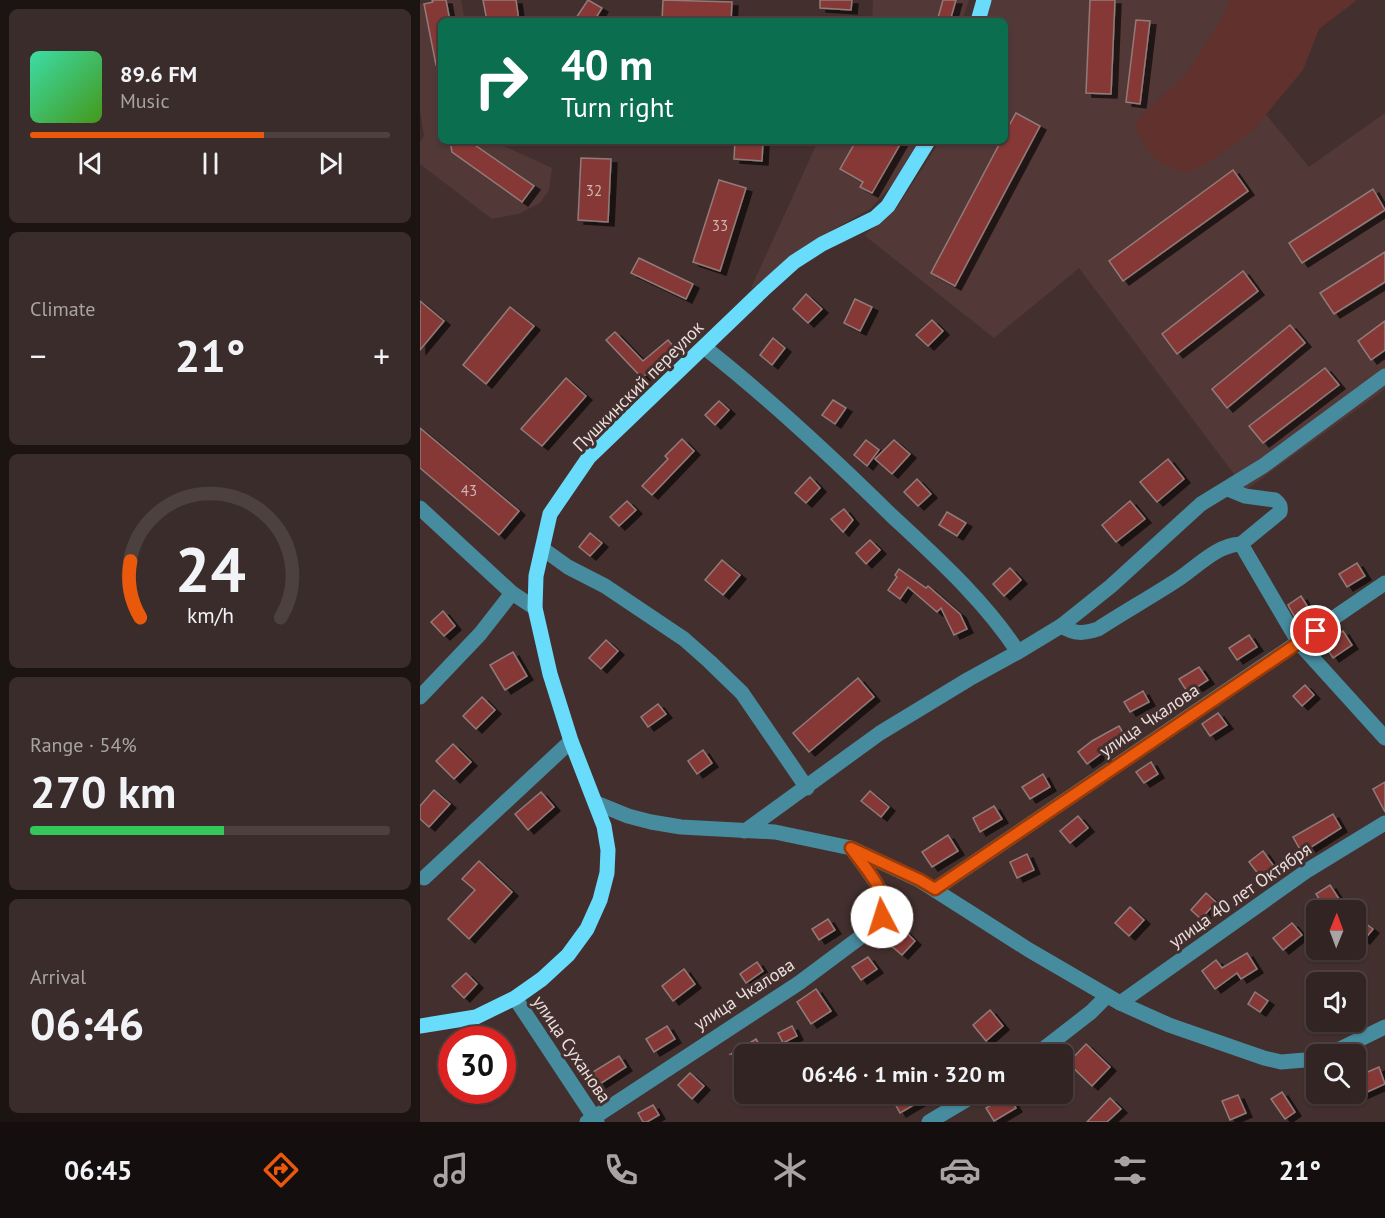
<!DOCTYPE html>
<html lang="en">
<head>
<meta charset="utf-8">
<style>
  :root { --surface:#322422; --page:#3a2c2a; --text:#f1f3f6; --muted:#a8a4a5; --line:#4d4140; --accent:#ea580c }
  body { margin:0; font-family:"PT Sans",sans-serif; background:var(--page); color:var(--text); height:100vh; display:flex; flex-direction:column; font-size:22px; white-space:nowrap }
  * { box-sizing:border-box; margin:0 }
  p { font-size:20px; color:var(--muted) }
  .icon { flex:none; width:33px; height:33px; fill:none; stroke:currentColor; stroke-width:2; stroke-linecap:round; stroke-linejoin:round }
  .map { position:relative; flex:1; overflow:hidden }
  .panel { display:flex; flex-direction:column; gap:9px; padding:9px; background:#1c1413; width:420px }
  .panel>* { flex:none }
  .banner { position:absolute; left:18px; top:18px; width:570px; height:126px; border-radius:9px; box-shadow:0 2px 4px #0004,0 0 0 2px var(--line); background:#0b6e4f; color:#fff; overflow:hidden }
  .needle { width:39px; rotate:1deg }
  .fabs { position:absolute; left:886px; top:900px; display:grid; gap:12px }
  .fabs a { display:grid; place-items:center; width:60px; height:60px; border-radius:9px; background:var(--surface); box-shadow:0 2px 4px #0004,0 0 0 2px var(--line); font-size:30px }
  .speed { position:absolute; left:18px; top:1026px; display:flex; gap:12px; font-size:30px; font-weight:700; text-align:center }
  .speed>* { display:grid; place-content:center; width:78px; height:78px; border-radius:50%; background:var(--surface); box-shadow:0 2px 4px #0004,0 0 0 2px var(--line); line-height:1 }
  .speed .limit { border:9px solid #d22; background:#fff; color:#111 }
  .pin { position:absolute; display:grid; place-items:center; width:51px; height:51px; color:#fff; margin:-26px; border:3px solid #fff; border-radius:50%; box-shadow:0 2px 6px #0007 }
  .me { position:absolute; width:66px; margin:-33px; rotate:355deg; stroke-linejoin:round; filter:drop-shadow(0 0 4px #0008) }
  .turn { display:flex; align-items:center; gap:21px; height:126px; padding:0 24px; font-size:27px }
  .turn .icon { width:78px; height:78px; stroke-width:2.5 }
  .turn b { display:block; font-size:42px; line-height:51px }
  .big { font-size:45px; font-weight:600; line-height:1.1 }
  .panel .tile { flex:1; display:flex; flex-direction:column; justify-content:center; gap:9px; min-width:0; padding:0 21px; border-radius:9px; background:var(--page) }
  .panel .dial { align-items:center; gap:0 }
  .dial svg { height:156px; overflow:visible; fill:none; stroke:var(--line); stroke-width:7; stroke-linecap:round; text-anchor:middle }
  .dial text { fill:var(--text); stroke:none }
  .song { display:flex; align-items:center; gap:18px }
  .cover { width:72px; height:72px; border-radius:9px; background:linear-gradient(135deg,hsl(160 70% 55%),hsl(100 70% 35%)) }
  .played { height:6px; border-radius:3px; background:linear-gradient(90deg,var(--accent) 65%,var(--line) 65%) }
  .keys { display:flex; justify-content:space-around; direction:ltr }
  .heat { display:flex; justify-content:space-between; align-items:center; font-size:33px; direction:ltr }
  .charge { height:9px; border-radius:4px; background:linear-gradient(90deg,#34c759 54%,var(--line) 0) }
  .trip { position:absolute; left:314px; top:1044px; width:339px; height:60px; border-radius:9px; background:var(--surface); box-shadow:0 2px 4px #0004,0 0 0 2px var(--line); font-weight:600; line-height:60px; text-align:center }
  .menu { display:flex; height:96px; justify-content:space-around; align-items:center; background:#140e0e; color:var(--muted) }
  .menu .icon { width:42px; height:42px }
  .menu .selected { color:var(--accent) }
  .menu b { font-size:27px; color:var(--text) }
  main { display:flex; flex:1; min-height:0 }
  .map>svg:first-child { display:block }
  .built { fill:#523836 }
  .green { fill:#61312e }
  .building { fill:#853935; stroke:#917b79; stroke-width:1.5; filter:url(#shadow) }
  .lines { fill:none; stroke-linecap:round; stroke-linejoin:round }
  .minor { stroke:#478b9e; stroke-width:15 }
  .major { stroke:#69dcfc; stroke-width:15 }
  .route-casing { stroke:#983908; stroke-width:15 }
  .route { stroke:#ea580c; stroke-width:10 }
  .labels { text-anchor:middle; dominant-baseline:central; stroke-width:6; stroke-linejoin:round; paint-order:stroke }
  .number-label { font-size:15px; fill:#d0b4b2 }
  .street-label { font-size:18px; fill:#e9dddb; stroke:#43302e }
</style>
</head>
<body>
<main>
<section class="panel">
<div class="tile">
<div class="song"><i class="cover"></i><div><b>89.6 FM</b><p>Music</p></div></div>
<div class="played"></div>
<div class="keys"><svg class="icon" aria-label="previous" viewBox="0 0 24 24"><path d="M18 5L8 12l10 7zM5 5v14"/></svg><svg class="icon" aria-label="pause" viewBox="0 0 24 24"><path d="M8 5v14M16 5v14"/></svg><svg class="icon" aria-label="next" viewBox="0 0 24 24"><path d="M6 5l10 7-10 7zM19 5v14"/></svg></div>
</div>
<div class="tile"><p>Climate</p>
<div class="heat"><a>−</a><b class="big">21°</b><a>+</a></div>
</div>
<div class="tile dial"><svg viewBox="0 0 100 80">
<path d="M14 69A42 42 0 1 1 86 69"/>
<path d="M14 69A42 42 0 0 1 9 40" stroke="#ea580c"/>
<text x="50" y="56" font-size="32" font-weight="700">24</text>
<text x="50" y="72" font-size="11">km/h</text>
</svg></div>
<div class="tile"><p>Range · 54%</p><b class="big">270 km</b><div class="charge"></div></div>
<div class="tile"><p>Arrival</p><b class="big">06:46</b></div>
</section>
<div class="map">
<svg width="965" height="1122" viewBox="0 0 965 1122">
  <defs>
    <filter id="shadow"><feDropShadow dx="6" dy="4" stdDeviation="0" flood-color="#0009"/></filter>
  </defs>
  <rect width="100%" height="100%" fill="#43302e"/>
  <g class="built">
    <polygon points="12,0 41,0 45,21 21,21 21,141 73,141 132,168 129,190 120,203 98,214 72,219 0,164 0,142 4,136 0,111 0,4 12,2"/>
    <polygon points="453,0 549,0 542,21 452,21"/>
    <polygon points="570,0 857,0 800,58 889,167 965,113 965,389 826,490 659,268 574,338 444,235 476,209 520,141 585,141 585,21 564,21"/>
    <polygon points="398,141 498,141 473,184 450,209 393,241 330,290"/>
  </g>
  <path class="green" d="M809,0H937L899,29L883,70L833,130L786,164L766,173C732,162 729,155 714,123L768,72L808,8Z"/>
  <g class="building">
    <polygon points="12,0 26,0 30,21 21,21 21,65 16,65 4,4 13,2"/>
    <polygon points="63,0 96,0 99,21 67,21"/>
    <polygon points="168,0 182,8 174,21 154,21"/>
    <polygon points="243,0 312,2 311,21 242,21"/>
    <polygon points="400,0 432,0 431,10 400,8"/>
    <polygon points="523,0 536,0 530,21 517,21"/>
    <polygon points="670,0 695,0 691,94 666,93"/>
    <polygon points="716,20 730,21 720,104 706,102"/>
    <polygon points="596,113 620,126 535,286 511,273 581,141 585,141 585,133"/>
    <polygon points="30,141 49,141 114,186 102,202 32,152"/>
    <polygon points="315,141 343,141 342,161 314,159"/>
    <polygon points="436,141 482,141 452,193 440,187 443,182 420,169"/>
    <polygon points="161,158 191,159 188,222 158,220"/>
    <polygon points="813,170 828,191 703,281 689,261"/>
    <polygon points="299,180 326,188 300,271 273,262"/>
    <polygon points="953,189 965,210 882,263 869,243"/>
    <polygon points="965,252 965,282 914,314 900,293"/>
    <polygon points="219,258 273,284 266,299 211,273"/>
    <polygon points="823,271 838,291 757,354 742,334"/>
    <polygon points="386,294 402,309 388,323 373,309"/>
    <polygon points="435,299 452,307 440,331 424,323"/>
    <polygon points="0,301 24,321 0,350"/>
    <polygon points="90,307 114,326 66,384 43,365"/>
    <polygon points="512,320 523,331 508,346 496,335"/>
    <polygon points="965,321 965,350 951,360 938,341"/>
    <polygon points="870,325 885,343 807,408 792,389"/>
    <polygon points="195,332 223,361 248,340 255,348 222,378 186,340"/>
    <polygon points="353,338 365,348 352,365 340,355"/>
    <polygon points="905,368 919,385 843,443 829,426"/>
    <polygon points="146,378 166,396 122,446 101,429"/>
    <polygon points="413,400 426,408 415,424 402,415"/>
    <polygon points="299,401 309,410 295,425 285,415"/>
    <polygon points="0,428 99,511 79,535 0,468"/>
    <polygon points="262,439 274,451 232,495 222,486 248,459 245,456"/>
    <polygon points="446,440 459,450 447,466 434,455"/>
    <polygon points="474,440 490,454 472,474 455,459"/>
    <polygon points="748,459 764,479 737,502 720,482"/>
    <polygon points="390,477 400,488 386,503 375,493"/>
    <polygon points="497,479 511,494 498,506 484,492"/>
    <polygon points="207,501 216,510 199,526 190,517"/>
    <polygon points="710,501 725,519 696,542 682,525"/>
    <polygon points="424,509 433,520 423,532 411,519"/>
    <polygon points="527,512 546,523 537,536 519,525"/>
    <polygon points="170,533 182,543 170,556 159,547"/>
    <polygon points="450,540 460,550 446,564 436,553"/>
    <polygon points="302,560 320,575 303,595 285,580"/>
    <polygon points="937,563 945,576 927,587 919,574"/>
    <polygon points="590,568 601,580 584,596 573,584"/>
    <polygon points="479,569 506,588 508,586 540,614 547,629 534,635 521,608 517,612 488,587 480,599 468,590 477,577 475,575"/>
    <polygon points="881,596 891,612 877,621 868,605"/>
    <polygon points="23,611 35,626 24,636 11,622"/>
    <polygon points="923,631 932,645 913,658 904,644"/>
    <polygon points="829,635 837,647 817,660 809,648"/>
    <polygon points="186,640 198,651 181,669 169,658"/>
    <polygon points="93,652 107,676 85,690 70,665"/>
    <polygon points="779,667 788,680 768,693 759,679"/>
    <polygon points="438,678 454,697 389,752 373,733"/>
    <polygon points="885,685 894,695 882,706 873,696"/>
    <polygon points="723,691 729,702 710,712 704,702"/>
    <polygon points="62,697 75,710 56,729 43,716"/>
    <polygon points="238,704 246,714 228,727 221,717"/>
    <polygon points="798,713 807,725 790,736 782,724"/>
    <polygon points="699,726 706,738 689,748 667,764 658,752 672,741"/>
    <polygon points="33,744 51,762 34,779 16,761"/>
    <polygon points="283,750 292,763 277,774 268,761"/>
    <polygon points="731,762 738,774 724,783 716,772"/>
    <polygon points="623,774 630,787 610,799 602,787"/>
    <polygon points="965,782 965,812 953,789"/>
    <polygon points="14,790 30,804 9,827 0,819 0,806"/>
    <polygon points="450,791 469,807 461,817 441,801"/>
    <polygon points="121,792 134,807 108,830 95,814"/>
    <polygon points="574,806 582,819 560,832 553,818"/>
    <polygon points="913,814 921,828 882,853 873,837"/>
    <polygon points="658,816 668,828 650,843 640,831"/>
    <polygon points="528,835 538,851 512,867 502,852"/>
    <polygon points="843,851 856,869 842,879 829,862"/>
    <polygon points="607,854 614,870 597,878 590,862"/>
    <polygon points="59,861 92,892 49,939 28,919 55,890 42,879"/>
    <polygon points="910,885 921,902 906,910 896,894"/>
    <polygon points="786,893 796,902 781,919 771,910"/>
    <polygon points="710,907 724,920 709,936 695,923"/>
    <polygon points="936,916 953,929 944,940 936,934"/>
    <polygon points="408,919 415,930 399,940 392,929"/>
    <polygon points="872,923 882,935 863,950 853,938"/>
    <polygon points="483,929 495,941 482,955 469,944"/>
    <polygon points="827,953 837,969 821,979 817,973 795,989 782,971 796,960 802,968"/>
    <polygon points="448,957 457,969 441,980 432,967"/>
    <polygon points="337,962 343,971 326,983 320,974"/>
    <polygon points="264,969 275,984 253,1001 242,986"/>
    <polygon points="46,973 57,984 44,998 32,986"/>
    <polygon points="396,989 411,1011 391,1024 377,1002"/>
    <polygon points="835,992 848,1001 840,1012 828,1004"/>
    <polygon points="570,1010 583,1026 566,1041 553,1025"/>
    <polygon points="247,1026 255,1039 234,1052 226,1039"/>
    <polygon points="372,1026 377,1036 363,1043 358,1033"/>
    <polygon points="336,1039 345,1054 311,1054"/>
    <polygon points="666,1044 690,1067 672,1086 648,1063"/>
    <polygon points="199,1056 206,1067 180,1084 173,1072"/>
    <polygon points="959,1067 965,1084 936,1097 936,1077"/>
    <polygon points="270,1073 284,1086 272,1099 258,1085"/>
    <polygon points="862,1092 875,1112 865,1119 851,1099"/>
    <polygon points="481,1094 495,1094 499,1102 480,1113 472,1098"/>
    <polygon points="588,1095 596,1108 574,1121 566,1108"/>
    <polygon points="818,1095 826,1113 810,1120 802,1101"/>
    <polygon points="690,1098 701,1109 687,1122 667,1122"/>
    <polygon points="233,1105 239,1115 227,1122 223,1122 218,1113"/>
  </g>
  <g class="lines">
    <g class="minor">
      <path d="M284,347C350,399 411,456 471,515C517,558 564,600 598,652"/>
      <path d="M808,489L825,496L855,500C860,504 861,506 860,512L821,544L879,643L965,738"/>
      <polyline points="0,508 92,593 115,608"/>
      <polyline points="123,549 148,567 185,586 264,639 290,662 322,693 387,788"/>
      <path d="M641,626C655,634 663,634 678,629C704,612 731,597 757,580C777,567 796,545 821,544"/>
      <polyline points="0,697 60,634 92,593"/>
      <polyline points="176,803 208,816 231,822 261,827 355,832 431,848 499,880 609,950 700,1003 749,1025 844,1058 861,1062 885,1060 897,1057"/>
      <polyline points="325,831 460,733 549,679 598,652 641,626 691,586 781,504 843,466 965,376"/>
      <polyline points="4,878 151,741"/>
      <polyline points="515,889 965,583"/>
      <polyline points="95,998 177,1122"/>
      <polyline points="700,1003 888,870 965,823"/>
      <polyline points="617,1054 671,1012 687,996"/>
      <polyline points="905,1054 922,1048 965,1027"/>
      <path d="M167,1122L379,983L454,927C458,922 463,917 464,911C469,894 442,864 432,849"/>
      <polyline points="509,1122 556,1094"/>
    </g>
    <g class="major">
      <polyline points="558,21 564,0"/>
      <polyline points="0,1026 56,1017 95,998 122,979 148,955 167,929 180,900 187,873 188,850 184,826 151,741 130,674 115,608 116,576 130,514 169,457 343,290 374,262 402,244 455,218 468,206 508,141"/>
    </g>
  </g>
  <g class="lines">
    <defs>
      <path id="route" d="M462,917C471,893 444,867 431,848L500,880L515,889L896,631"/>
    </defs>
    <use href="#route" class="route-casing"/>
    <use href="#route" class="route"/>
  </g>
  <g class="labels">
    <g class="number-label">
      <text x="174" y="190">32</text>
      <text x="300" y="225">33</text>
      <text x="49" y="490">43</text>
    </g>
    <g class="street-label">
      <text transform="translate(218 386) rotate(-45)">Пушкинский переулок</text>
      <text transform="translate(729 720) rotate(-34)">улица Чкалова</text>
      <text transform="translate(820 895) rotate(-35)">улица 40 лет Октября</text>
      <text transform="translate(324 994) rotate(-33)">улица Чкалова</text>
      <text transform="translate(152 1049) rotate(56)">улица Суханова</text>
    </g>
  </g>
</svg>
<div class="fabs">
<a><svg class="needle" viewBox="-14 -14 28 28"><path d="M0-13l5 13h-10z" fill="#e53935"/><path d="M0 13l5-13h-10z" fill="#a8a4a5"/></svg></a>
<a><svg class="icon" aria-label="sound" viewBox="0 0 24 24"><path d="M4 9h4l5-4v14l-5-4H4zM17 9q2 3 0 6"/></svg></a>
<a><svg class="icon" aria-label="search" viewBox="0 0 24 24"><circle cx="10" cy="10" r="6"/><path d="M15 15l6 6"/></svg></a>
</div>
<div class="speed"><div class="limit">30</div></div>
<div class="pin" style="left:896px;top:631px;background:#d93025"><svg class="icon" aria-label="arrive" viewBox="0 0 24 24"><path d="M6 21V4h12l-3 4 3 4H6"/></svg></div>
<svg class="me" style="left:462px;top:917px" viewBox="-20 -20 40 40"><circle r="19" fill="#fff"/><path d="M0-13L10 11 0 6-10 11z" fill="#ea580c"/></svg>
<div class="trip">06:46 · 1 min · 320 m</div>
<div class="banner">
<div class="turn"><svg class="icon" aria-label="right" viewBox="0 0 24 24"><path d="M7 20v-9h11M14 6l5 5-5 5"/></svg><div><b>40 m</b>Turn right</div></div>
</div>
</div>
</main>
<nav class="menu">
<b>06:45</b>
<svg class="icon selected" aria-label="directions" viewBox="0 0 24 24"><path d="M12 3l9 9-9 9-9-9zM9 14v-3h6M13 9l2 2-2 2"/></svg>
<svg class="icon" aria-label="music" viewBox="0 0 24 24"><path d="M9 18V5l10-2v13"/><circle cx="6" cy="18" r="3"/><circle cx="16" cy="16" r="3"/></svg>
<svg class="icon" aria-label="phone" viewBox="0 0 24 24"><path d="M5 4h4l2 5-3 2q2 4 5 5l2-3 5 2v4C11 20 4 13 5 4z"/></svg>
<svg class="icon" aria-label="climate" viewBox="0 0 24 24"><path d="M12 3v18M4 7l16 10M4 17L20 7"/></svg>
<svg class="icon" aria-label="car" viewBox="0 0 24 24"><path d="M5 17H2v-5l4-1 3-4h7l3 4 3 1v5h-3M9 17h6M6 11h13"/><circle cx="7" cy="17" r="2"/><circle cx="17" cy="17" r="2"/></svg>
<svg class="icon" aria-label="filters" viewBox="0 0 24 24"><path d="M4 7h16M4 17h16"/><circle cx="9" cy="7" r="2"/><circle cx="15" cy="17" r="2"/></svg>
<b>21°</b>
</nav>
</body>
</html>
